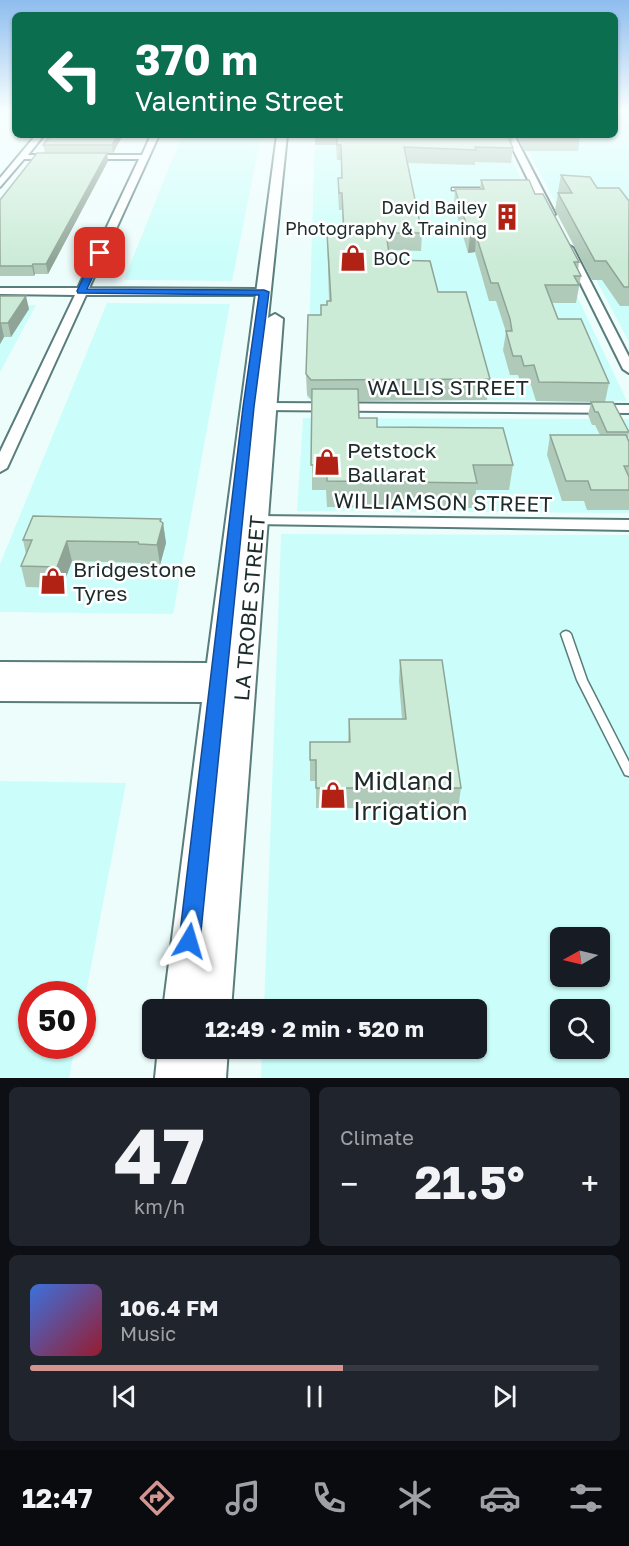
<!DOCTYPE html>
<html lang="en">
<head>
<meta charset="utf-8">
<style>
  :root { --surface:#171b24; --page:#20242c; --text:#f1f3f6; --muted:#9ea1a6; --line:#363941; --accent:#d49591 }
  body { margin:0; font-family:"Golos Text",sans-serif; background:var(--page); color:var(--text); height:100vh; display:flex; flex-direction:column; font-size:22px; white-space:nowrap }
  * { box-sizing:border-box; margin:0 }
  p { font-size:20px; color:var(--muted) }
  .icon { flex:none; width:33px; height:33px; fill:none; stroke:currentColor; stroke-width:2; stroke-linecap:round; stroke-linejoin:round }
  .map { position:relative; height:1078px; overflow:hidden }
  .side { display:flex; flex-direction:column; gap:9px; padding:9px; background:#0d0f14; flex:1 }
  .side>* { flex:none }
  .guide { position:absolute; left:12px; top:12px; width:606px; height:126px; border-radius:9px; box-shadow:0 2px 4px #0004; background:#0b6e4f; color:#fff; overflow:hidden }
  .needle { width:39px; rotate:262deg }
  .buttons { position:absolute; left:550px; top:927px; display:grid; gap:12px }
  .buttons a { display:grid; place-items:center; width:60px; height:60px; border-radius:9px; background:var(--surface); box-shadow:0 2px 4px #0004; font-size:30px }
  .speed { position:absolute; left:18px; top:981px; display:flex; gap:12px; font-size:30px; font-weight:700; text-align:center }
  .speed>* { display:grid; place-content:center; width:78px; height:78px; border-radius:50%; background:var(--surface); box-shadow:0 2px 4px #0004; line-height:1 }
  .speed .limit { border:9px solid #d22; background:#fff; color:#111 }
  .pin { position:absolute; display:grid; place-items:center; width:51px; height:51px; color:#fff; margin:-26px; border-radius:12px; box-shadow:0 3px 9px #0006 }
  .me { position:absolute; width:66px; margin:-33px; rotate:7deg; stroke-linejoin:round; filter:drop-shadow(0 0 4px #0008) }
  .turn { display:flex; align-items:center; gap:21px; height:126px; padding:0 24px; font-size:27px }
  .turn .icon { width:78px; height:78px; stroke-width:2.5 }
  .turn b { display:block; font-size:42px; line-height:51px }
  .big { font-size:45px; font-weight:700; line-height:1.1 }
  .side .tile { flex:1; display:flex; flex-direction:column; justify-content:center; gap:9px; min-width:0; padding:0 21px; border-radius:9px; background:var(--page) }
  .side .dial { align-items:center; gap:0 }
  .dial b { font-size:78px; line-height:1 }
  .song { display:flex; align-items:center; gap:18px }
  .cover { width:72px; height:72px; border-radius:9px; background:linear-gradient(135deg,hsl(220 70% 55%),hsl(350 70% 35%)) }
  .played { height:6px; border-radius:3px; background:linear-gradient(90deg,var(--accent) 55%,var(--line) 55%) }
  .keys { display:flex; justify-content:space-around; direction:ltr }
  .heat { display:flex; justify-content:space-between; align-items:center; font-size:33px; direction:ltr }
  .side .tiles { flex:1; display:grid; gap:9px; grid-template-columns:1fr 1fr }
  .tile:last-child { grid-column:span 2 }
  .trip { position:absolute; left:142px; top:999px; width:345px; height:60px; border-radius:9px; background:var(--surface); box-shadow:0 2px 4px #0004; font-weight:700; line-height:60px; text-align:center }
  .dock { display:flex; height:96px; justify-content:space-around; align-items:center; background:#090b0e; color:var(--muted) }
  .dock .icon { width:42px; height:42px }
  .dock .selected { color:var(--accent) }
  .dock b { font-size:27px; color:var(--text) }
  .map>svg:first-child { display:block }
  .built { fill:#cbfefa; fill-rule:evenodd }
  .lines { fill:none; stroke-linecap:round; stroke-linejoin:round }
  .lane-casing { stroke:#587d7b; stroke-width:3 }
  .street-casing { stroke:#587d7b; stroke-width:4 }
  .secondary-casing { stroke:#587d7b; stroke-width:4 }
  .lane { fill:#fff; fill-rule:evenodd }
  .street { fill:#fff; fill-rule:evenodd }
  .secondary { fill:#fff; fill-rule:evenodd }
  .wall { fill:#afcab9 }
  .shaded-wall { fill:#8fa496 }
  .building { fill:#ccebd7; stroke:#8fa496; stroke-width:1.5 }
  .route { fill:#1a73e8; stroke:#114b97; stroke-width:1.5 }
  .labels { text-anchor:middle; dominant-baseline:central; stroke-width:5; stroke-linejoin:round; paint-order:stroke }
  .far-poi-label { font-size:18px; fill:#1d2c2b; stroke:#fff; text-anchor:end }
  .street-label { font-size:21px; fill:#1d2c2b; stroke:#fff }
  .poi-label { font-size:21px; fill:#1d2c2b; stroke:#fff; text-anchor:start }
  .near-poi-label { font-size:26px; fill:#1d2c2b; stroke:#fff; text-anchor:start }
</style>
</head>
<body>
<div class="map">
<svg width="629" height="1078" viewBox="0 0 629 1078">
  <rect width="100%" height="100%" fill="#edfdfc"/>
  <g class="built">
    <polygon points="615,110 629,110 629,342 520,135 615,135"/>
    <polygon points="182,135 261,135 232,281 124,280"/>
    <polygon points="315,135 500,135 627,401 307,399"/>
    <polygon points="107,303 230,304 173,614 0,612 0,564"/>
    <polygon points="36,305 0,372 0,306"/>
    <polygon points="303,418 629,419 629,513 297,511"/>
    <path d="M281,534L629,535V1078H261L262,1049L477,1048V1010L264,1009ZM561,938H600V976H561ZM561,1010H600V1048H561Z"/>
    <polygon points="0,781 126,783 83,1008 82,994 32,994 32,1046 75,1046 69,1078 0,1078"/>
  </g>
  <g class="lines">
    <defs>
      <g id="lane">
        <polygon points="454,188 489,188 491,189 489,190 452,190 452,188"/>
        <polygon points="566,631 569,632 571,634 587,680 629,762 629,776 625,775 577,680 561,634 563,632"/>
      </g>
      <g id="street">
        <polygon points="36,135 44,135 28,155 54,155 58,157 57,159 24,159 0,187 0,178"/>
        <polygon points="151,135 159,135 89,288 264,289 270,292 264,295 86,295 7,468 0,472 0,452 75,295 0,294 0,288 78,288 139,159 86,159 82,157 86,155 142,155"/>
        <polygon points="506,135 514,135 555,214 553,216 545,214"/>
        <polygon points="568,245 573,248 629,357 629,373 623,369 563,248"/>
        <polygon points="266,403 629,405 629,413 261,410 259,407 261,404"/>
        <polygon points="257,516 629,520 629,530 251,524 249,521"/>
      </g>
      <g id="secondary">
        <polygon points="277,135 287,135 268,318 275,314 283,319 231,1010 163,1010 202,702 0,701 0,662 207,663"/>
        <polygon points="158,1048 228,1048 226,1078 155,1078"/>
      </g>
    </defs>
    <use href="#lane" class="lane-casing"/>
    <use href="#street" class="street-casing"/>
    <use href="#secondary" class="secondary-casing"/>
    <use href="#lane" class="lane"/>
    <use href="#street" class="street"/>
    <use href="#secondary" class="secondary"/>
  </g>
  <g class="wall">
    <polygon points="123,135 113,153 45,153 43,145"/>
    <polygon points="315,135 513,135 513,136 512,145 513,148 511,163 475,162 475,165 408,163 422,233 421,251 389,250 390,260 438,292 490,379 487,400 359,401 359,418 377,427 513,465 509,490 476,490 474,508 327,507 326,490 312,490 312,401 307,395 306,374 321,315 329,301 327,233 343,233 342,210 339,210 338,194 338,178 341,178 341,160 337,160 336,145 315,145"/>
    <polygon points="517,135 579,135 580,136 578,151 525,151"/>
    <polygon points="107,153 108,161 48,274 35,274 34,276 0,276 0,200"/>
    <polygon points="561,175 597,188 629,201 629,306 620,306 602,280 592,280 555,210 558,193 559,193 558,191"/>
    <polygon points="481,180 535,194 579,262 578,270 581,276 576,303 552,303 558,319 609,383 605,402 629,431 628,440 629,442 629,510 587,510 584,501 562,501 547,455 550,435 600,435 595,425 592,425 588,415 591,402 536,401 531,385 521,385 518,375 510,375 503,350 506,332 496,301 489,301 475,252 468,253 454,205 455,189 480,189"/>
    <polygon points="0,296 29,309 11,337 4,337 0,344"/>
    <polygon points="161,519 161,522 163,523 166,543 160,565 141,565 141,563 72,561 62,588 26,587 21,566 26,554 23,540"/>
    <polygon points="400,660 461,788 458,809 316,808 316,781 310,781 310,742 348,742 349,719 402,719 399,681"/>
  </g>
  <g class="shaded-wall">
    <polygon points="118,135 123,135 113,153 112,145"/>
    <polygon points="107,153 108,161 48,274 46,264"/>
    <polygon points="476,235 475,252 468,253 470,236"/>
    <polygon points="33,264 35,274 34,276 32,266"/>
    <polygon points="26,296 29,309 11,337 8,323"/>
    <polygon points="1,323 4,337 0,344 0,325"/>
    <polygon points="161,519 162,527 163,523 166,543 160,565 157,545"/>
    <polygon points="67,541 72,561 62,588 57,567"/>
  </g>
  <g class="building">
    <polygon points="51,135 118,135 112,145 43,145"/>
    <polygon points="337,135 513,135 513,136 507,135 513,148 475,147 476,150 404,147 422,233 386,233 390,260 430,261 438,292 466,292 490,379 311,380 306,374 308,315 321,315 321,305 327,305 327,301 331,301 327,233 344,233 342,193 339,193 338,178 342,178 341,145 337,145"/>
    <polygon points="526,135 579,135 580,136 527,136"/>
    <polygon points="37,153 107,153 46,264 33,264 32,266 0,266 0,200"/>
    <polygon points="561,175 590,177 597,188 619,188 629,201 629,287 624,287 606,261 595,261 558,193 572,193"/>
    <polygon points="481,180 529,180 535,194 543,194 579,262 574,262 581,276 574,276 579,285 545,285 558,319 581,319 609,383 539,382 534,365 524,366 521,356 513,356 506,331 512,331 510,319 498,283 491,283 476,235 470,236 455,189 484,189"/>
    <polygon points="0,296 26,296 8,323 1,323 0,325"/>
    <polygon points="312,389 358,389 359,418 377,418 377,427 503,428 513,465 473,465 477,483 327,481 327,465 311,465"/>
    <polygon points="591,402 613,402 629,432 607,432 598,412 595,412"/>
    <polygon points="550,435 626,435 629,442 629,466 624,466 629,477 629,490 591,490 588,481 566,481"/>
    <polygon points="33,516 161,519 160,521 163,523 157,545 139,544 138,542 67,541 57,567 21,566 32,540 23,540"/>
    <polygon points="400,660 442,660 461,788 316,788 316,760 310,760 310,742 350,742 349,719 406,719"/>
  </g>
  <linearGradient id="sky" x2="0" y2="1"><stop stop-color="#8ebdee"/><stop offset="0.42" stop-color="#f7fefe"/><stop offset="1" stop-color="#f7fefe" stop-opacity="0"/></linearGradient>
  <rect width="629" height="261" fill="url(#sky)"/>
  <polygon class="route" points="100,250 104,253 87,289 264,290 269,292 254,407 200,941 197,948 189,951 182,948 179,941 243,407 259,295 78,293 77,291 95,253"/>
  <defs>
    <symbol id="building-bare" viewBox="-9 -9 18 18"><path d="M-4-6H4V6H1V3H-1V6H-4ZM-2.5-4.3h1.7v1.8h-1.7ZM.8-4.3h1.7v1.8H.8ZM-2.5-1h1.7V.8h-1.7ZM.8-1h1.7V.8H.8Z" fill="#b12215" stroke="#fff" stroke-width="2.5" paint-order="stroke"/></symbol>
    <symbol id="shop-bare" viewBox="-9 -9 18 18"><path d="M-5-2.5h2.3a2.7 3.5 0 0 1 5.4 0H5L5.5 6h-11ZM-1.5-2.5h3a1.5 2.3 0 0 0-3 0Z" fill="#b12215" stroke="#fff" stroke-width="2.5" paint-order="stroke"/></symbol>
  </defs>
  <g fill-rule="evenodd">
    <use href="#building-bare" x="488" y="198" width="38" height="38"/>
    <use href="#shop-bare" x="334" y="239" width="38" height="38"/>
    <use href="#shop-bare" x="308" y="443" width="38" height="38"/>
    <use href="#shop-bare" x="34" y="562" width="38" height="38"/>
    <use href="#shop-bare" x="314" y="776" width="38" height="38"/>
  </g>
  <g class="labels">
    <g class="far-poi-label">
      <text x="487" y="207">David Bailey<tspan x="487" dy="21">Photography &amp; Training</tspan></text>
      <text x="373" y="258" text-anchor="start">BOC</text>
    </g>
    <g class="street-label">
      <text x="448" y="387">WALLIS STREET</text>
      <text transform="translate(443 502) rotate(1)">WILLIAMSON STREET</text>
      <text transform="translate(249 608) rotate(-85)">LA TROBE STREET</text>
    </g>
    <g class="poi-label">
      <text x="347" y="450">Petstock<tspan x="347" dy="24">Ballarat</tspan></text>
      <text x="73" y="569">Bridgestone<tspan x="73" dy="24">Tyres</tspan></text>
    </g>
    <g class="near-poi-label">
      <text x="353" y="780">Midland<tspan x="353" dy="30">Irrigation</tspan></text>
    </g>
  </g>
</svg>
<div class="buttons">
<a><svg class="needle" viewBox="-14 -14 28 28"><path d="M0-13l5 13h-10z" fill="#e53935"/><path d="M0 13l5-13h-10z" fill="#9ea1a6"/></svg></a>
<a><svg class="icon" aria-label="search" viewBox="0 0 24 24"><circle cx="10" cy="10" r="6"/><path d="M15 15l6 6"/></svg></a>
</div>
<div class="speed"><div class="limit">50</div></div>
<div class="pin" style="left:100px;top:253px;background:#d93025"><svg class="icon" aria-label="arrive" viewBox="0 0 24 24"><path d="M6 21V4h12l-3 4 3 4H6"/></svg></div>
<svg class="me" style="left:189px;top:941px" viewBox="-20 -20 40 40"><path d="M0-17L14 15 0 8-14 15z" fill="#1a73e8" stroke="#fff" stroke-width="4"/></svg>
<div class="trip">12:49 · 2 min · 520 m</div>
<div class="guide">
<div class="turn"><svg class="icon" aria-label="left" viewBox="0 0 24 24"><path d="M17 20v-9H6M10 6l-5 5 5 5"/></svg><div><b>370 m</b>Valentine Street</div></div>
</div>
</div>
<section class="side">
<div class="tiles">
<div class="tile dial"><b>47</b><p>km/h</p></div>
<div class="tile"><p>Climate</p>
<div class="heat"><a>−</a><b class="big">21.5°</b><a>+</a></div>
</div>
<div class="tile">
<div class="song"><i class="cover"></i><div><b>106.4 FM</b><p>Music</p></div></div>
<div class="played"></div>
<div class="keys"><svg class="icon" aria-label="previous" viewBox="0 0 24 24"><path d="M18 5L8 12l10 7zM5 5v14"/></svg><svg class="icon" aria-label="pause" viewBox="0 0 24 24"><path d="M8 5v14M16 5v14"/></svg><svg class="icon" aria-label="next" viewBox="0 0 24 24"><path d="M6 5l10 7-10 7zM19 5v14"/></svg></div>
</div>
</div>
</section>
<nav class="dock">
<b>12:47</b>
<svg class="icon selected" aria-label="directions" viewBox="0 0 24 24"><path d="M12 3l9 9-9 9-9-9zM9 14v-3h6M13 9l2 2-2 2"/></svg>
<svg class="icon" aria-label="music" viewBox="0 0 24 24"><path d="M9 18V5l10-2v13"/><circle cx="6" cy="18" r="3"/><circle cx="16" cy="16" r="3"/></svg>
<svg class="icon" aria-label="phone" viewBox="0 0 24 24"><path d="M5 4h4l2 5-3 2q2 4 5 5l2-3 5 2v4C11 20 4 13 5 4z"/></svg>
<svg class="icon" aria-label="climate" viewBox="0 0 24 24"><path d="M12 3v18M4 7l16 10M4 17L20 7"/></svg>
<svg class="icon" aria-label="car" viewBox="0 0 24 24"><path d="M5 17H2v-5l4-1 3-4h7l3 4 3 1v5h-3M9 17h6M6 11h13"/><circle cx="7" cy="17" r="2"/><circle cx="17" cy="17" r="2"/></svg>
<svg class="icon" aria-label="filters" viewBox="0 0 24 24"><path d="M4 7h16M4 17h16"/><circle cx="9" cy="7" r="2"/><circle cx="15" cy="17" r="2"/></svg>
</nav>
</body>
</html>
